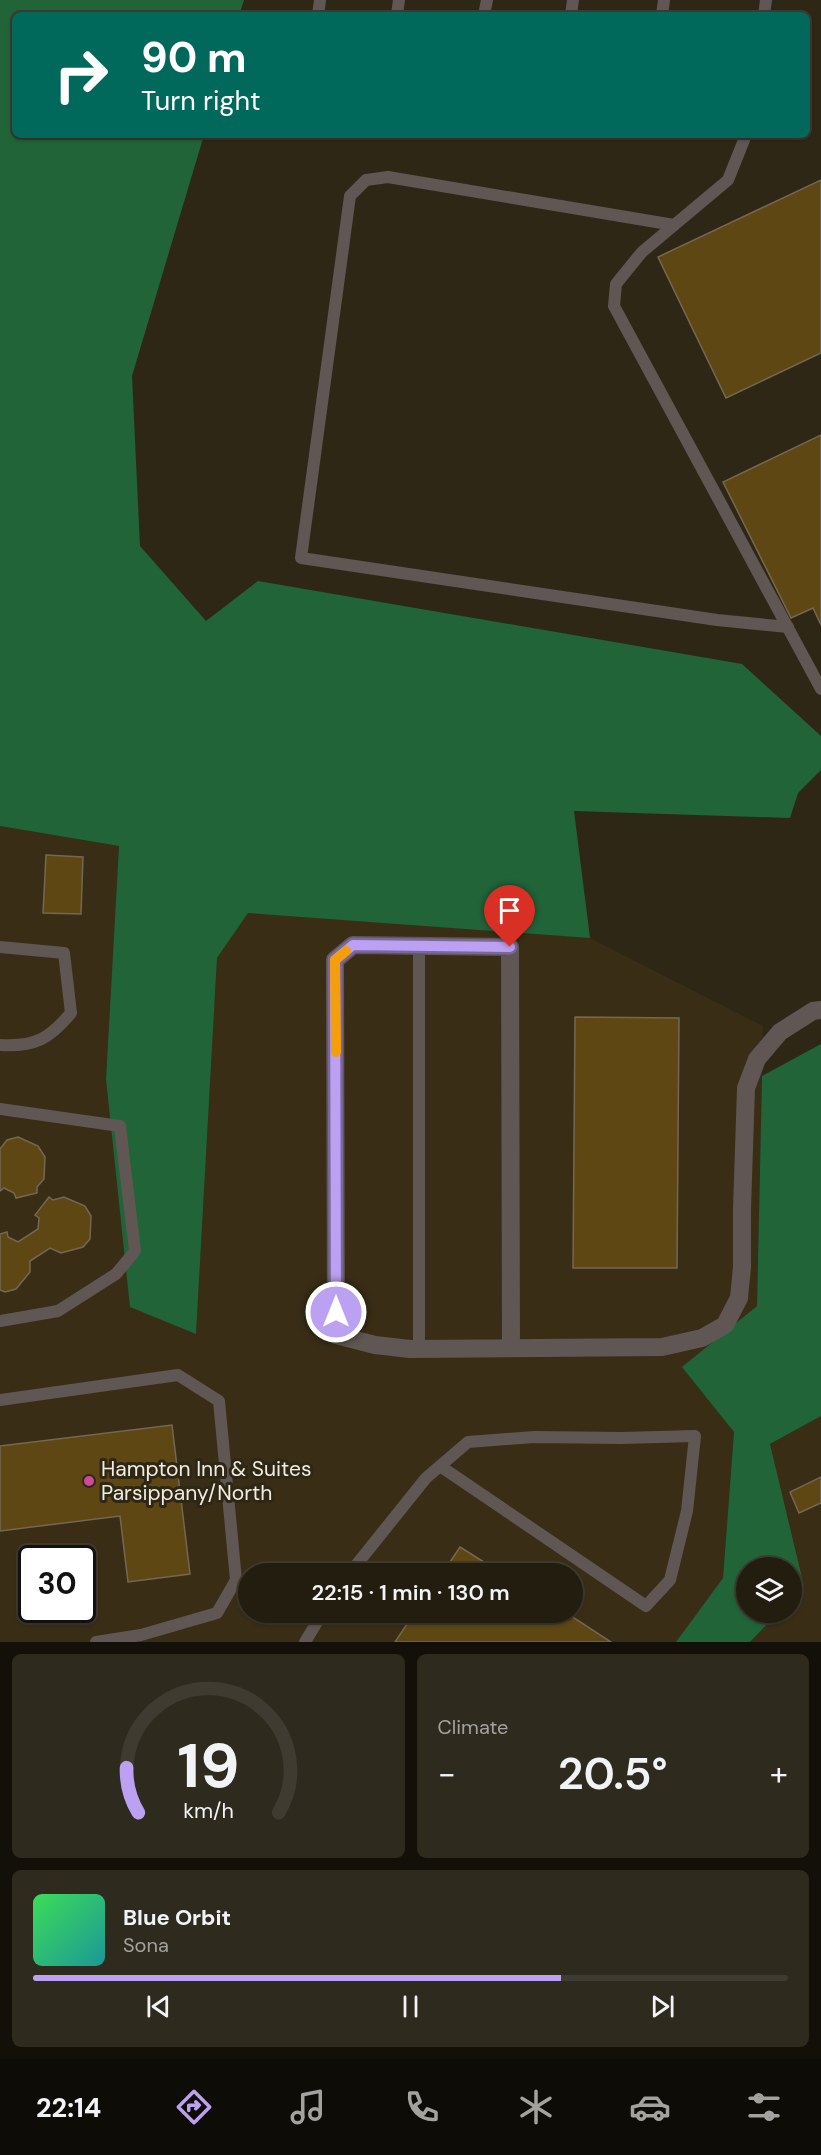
<!DOCTYPE html>
<html lang="en">
<head>
<meta charset="utf-8">
<style>
  :root { --surface:#231d10; --page:#2f2a1e; --text:#f1f3f6; --muted:#a3a29f; --line:#403b30; --accent:#bca0f2 }
  body { margin:0; font-family:"DM Sans",sans-serif; background:var(--page); color:var(--text); height:100vh; display:flex; flex-direction:column; font-size:22px; white-space:nowrap }
  * { box-sizing:border-box; margin:0 }
  p { font-size:20px; color:var(--muted) }
  .icon { flex:none; width:33px; height:33px; fill:none; stroke:currentColor; stroke-width:2; stroke-linecap:round; stroke-linejoin:round }
  .map { position:relative; height:1642px; overflow:hidden }
  .sheet { display:flex; flex-direction:column; gap:12px; padding:12px; background:#131009; flex:1 }
  .sheet>* { flex:none }
  .banner { position:absolute; left:12px; top:12px; width:798px; height:126px; border-radius:9px; box-shadow:0 2px 4px #0004,0 0 0 2px var(--line); background:#00695c; color:#fff; overflow:hidden }
  .buttons { position:absolute; left:736px; top:1557px; display:grid; gap:12px }
  .buttons a { display:grid; place-items:center; width:66px; height:66px; border-radius:50%; background:var(--surface); box-shadow:0 2px 4px #0004,0 0 0 2px var(--line); font-size:30px }
  .speed { position:absolute; left:18px; top:1545px; display:flex; gap:12px; font-size:30px; font-weight:700; text-align:center }
  .speed>* { display:grid; place-content:center; width:78px; height:78px; border-radius:50%; background:var(--surface); box-shadow:0 2px 4px #0004,0 0 0 2px var(--line); line-height:1 }
  .speed .limit { border:3px solid #111; border-radius:9px; background:#fff; color:#111 }
  .pin { position:absolute; display:grid; place-items:center; width:51px; height:51px; color:#fff; margin:-62px -26px; border-radius:50% 50% 50% 0; rotate:-45deg; box-shadow:0 0 6px #0007 }
  .pin .icon { rotate:45deg }
  .me { position:absolute; width:66px; margin:-33px; rotate:0deg; stroke-linejoin:round; filter:drop-shadow(0 0 4px #0008) }
  .turn { display:flex; align-items:center; gap:21px; height:126px; padding:0 30px; font-size:27px }
  .turn .icon { width:78px; height:78px; stroke-width:2.5 }
  .turn b { display:block; font-size:42px; line-height:51px }
  .big { font-size:45px; font-weight:600; line-height:1.1 }
  .sheet .tile { flex:1; display:flex; flex-direction:column; justify-content:center; gap:9px; min-width:0; padding:0 21px; border-radius:9px; background:var(--page) }
  .sheet .dial { align-items:center; gap:0 }
  .dial svg { height:156px; overflow:visible; fill:none; stroke:var(--line); stroke-width:7; stroke-linecap:round; text-anchor:middle }
  .dial text { fill:var(--text); stroke:none }
  .song { display:flex; align-items:center; gap:18px }
  .cover { width:72px; height:72px; border-radius:9px; background:linear-gradient(135deg,hsl(130 70% 55%),hsl(180 70% 35%)) }
  .played { height:6px; border-radius:3px; background:linear-gradient(90deg,var(--accent) 70%,var(--line) 70%) }
  .keys { display:flex; justify-content:space-around; direction:ltr }
  .heat { display:flex; justify-content:space-between; align-items:center; font-size:33px; direction:ltr }
  .sheet .tiles { flex:1; display:grid; gap:12px; grid-template-columns:1fr 1fr }
  .tile:last-child { grid-column:span 2 }
  .trip { position:absolute; left:238px; top:1563px; width:345px; height:60px; border-radius:30px; background:var(--surface); box-shadow:0 2px 4px #0004,0 0 0 2px var(--line); font-weight:600; line-height:60px; text-align:center }
  .tab-bar { display:flex; height:96px; justify-content:space-around; align-items:center; background:#0e0c06; color:var(--muted) }
  .tab-bar .icon { width:42px; height:42px }
  .tab-bar .on { color:var(--accent) }
  .tab-bar b { font-size:27px; color:var(--text) }
  .map>svg:first-child { display:block }
  .built { fill:#392d16; fill-rule:evenodd }
  .forest { fill:#206438 }
  .building { fill:#5e4713; stroke:#726855; stroke-width:1.5 }
  .lines { fill:none; stroke-linecap:round; stroke-linejoin:round }
  .lane { stroke:#605653; stroke-width:12 }
  .street { stroke:#605653; stroke-width:18 }
  .route-casing { stroke:#7a689d; stroke-width:15 }
  .route { stroke:#bca0f2; stroke-width:10 }
  .slow { stroke:#f59e0b; stroke-width:10 }
  .hotel-dot { fill:#d1479c; stroke:#2f2716; stroke-width:2 }
  .labels { text-anchor:middle; dominant-baseline:central; stroke-width:6; stroke-linejoin:round; paint-order:stroke }
  .poi-label { font-size:21px; fill:#f1ebe0; stroke:#2f2716; text-anchor:start }
</style>
</head>
<body>
<div class="map">
<svg width="821" height="1642" viewBox="0 0 821 1642">
  <rect width="100%" height="100%" fill="#2f2716"/>
  <g class="built">
    <path d="M323,803L763,1026L757,1306L683,1367L734,1432L723,1578L676,1642H0V826L119,846L106,1079L196,1334L217,958ZM32,1558H82V1610H32ZM249,1574H573V1612H249Z"/>
    <polygon points="821,1416 821,1642 750,1642 778,1613 792,1612 792,1598 804,1586 770,1444"/>
  </g>
  <g class="forest">
    <polygon points="0,0 244,0 239,15 15,15 15,135 204,135 132,376 140,546 206,621 258,581 742,664 821,736 821,770 798,793 790,818 574,811 590,938 248,913 217,958 196,1334 130,1307 106,1079 119,846 0,826"/>
    <polygon points="821,1044 821,1416 770,1444 804,1586 792,1598 792,1568 747,1568 747,1612 778,1613 750,1642 676,1642 723,1578 734,1432 682,1367 757,1306 762,1076"/>
  </g>
  <g class="building">
    <polygon points="821,180 821,353 726,398 658,257"/>
    <polygon points="821,435 821,625 813,608 791,618 723,482"/>
    <polygon points="46,855 83,857 81,914 43,913"/>
    <polygon points="575,1017 679,1018 677,1268 573,1268"/>
    <polygon points="18,1137 38,1146 45,1157 44,1179 37,1187 37,1193 16,1198 14,1193 4,1188 0,1191 0,1149 7,1140"/>
    <polygon points="49,1197 53,1200 64,1197 85,1206 91,1216 90,1239 83,1247 61,1253 50,1248 30,1261 30,1272 16,1289 5,1292 0,1290 0,1234 7,1232 8,1237 18,1242 38,1229 39,1218 35,1215"/>
    <polygon points="172,1425 190,1574 128,1582 120,1516 0,1531 0,1446"/>
    <polygon points="821,1477 821,1503 799,1513 790,1492"/>
    <polygon points="460,1547 503,1574 442,1574"/>
    <polygon points="415,1612 565,1612 611,1642 395,1642"/>
  </g>
  <g class="lines">
    <g class="lane">
      <polyline points="318,15 320,0"/>
      <polyline points="397,15 399,0"/>
      <polyline points="484,15 487,0"/>
      <polyline points="571,15 573,0"/>
      <polyline points="662,15 664,0"/>
      <polyline points="764,15 766,0"/>
      <polyline points="746,135 728,180 642,252 616,284 614,306 821,689"/>
      <polyline points="674,225 388,177 366,180 350,196 301,558 717,620 788,627"/>
      <polyline points="419,946 419,1349"/>
      <path d="M0,947L64,953L71,1013C49,1039 35,1047 0,1045"/>
      <polyline points="0,1109 120,1126 135,1251 116,1274 58,1311 0,1321"/>
      <polyline points="0,1400 178,1375 219,1401 236,1580 217,1613 141,1635 96,1642"/>
      <polyline points="349,1574 426,1478 468,1442 534,1437 621,1438 695,1436 687,1511 670,1580 646,1606 440,1466"/>
      <polyline points="305,1642 323,1612"/>
    </g>
    <polyline class="street" points="511,1348 510,947 353,945 335,960 336,1335 375,1345 410,1349 662,1347 702,1338 725,1325 739,1298 742,1267 742,1209 746,1088 757,1059 780,1032 813,1011 821,1010"/>
  </g>
  <g class="lines">
    <defs>
      <polyline id="route" points="336,1312 335,960 353,945 510,947"/>
    </defs>
    <use href="#route" class="route-casing"/>
    <use href="#route" class="route"/>
    <polyline class="slow" points="336,1052 335,960 346,951"/>
  </g>
  <circle class="hotel-dot" cx="89" cy="1481" r="6"/>
  <g class="labels">
    <g class="poi-label">
      <text x="101" y="1469">Hampton Inn &amp; Suites<tspan x="101" dy="24">Parsippany/North</tspan></text>
    </g>
  </g>
</svg>
<div class="buttons">
<a><svg class="icon" aria-label="layers" viewBox="0 0 24 24"><path d="M12 4l9 5-9 5-9-5zM3 14l9 5 9-5"/></svg></a>
</div>
<div class="speed"><div class="limit">30</div></div>
<div class="pin" style="left:510px;top:947px;background:#d93025"><svg class="icon" aria-label="arrive" viewBox="0 0 24 24"><path d="M6 21V4h12l-3 4 3 4H6"/></svg></div>
<svg class="me" style="left:336px;top:1312px" viewBox="-20 -20 40 40"><circle r="17" fill="#bca0f2" stroke="#fff" stroke-width="3"/><path d="M0-11L8 9 0 5-8 9z" fill="#fff"/></svg>
<div class="trip">22:15 · 1 min · 130 m</div>
<div class="banner">
<div class="turn"><svg class="icon" aria-label="right" viewBox="0 0 24 24"><path d="M7 20v-9h11M14 6l5 5-5 5"/></svg><div><b>90 m</b>Turn right</div></div>
</div>
</div>
<section class="sheet">
<div class="tiles">
<div class="tile dial"><svg viewBox="0 0 100 80">
<path d="M14 69A42 42 0 1 1 86 69"/>
<path d="M14 69A42 42 0 0 1 8 46" stroke="#bca0f2"/>
<text x="50" y="56" font-size="32" font-weight="700">19</text>
<text x="50" y="72" font-size="11">km/h</text>
</svg></div>
<div class="tile"><p>Climate</p>
<div class="heat"><a>−</a><b class="big">20.5°</b><a>+</a></div>
</div>
<div class="tile">
<div class="song"><i class="cover"></i><div><b>Blue Orbit</b><p>Sona</p></div></div>
<div class="played"></div>
<div class="keys"><svg class="icon" aria-label="previous" viewBox="0 0 24 24"><path d="M18 5L8 12l10 7zM5 5v14"/></svg><svg class="icon" aria-label="pause" viewBox="0 0 24 24"><path d="M8 5v14M16 5v14"/></svg><svg class="icon" aria-label="next" viewBox="0 0 24 24"><path d="M6 5l10 7-10 7zM19 5v14"/></svg></div>
</div>
</div>
</section>
<nav class="tab-bar">
<b>22:14</b>
<svg class="icon on" aria-label="directions" viewBox="0 0 24 24"><path d="M12 3l9 9-9 9-9-9zM9 14v-3h6M13 9l2 2-2 2"/></svg>
<svg class="icon" aria-label="music" viewBox="0 0 24 24"><path d="M9 18V5l10-2v13"/><circle cx="6" cy="18" r="3"/><circle cx="16" cy="16" r="3"/></svg>
<svg class="icon" aria-label="phone" viewBox="0 0 24 24"><path d="M5 4h4l2 5-3 2q2 4 5 5l2-3 5 2v4C11 20 4 13 5 4z"/></svg>
<svg class="icon" aria-label="climate" viewBox="0 0 24 24"><path d="M12 3v18M4 7l16 10M4 17L20 7"/></svg>
<svg class="icon" aria-label="car" viewBox="0 0 24 24"><path d="M5 17H2v-5l4-1 3-4h7l3 4 3 1v5h-3M9 17h6M6 11h13"/><circle cx="7" cy="17" r="2"/><circle cx="17" cy="17" r="2"/></svg>
<svg class="icon" aria-label="filters" viewBox="0 0 24 24"><path d="M4 7h16M4 17h16"/><circle cx="9" cy="7" r="2"/><circle cx="15" cy="17" r="2"/></svg>
</nav>
</body>
</html>
